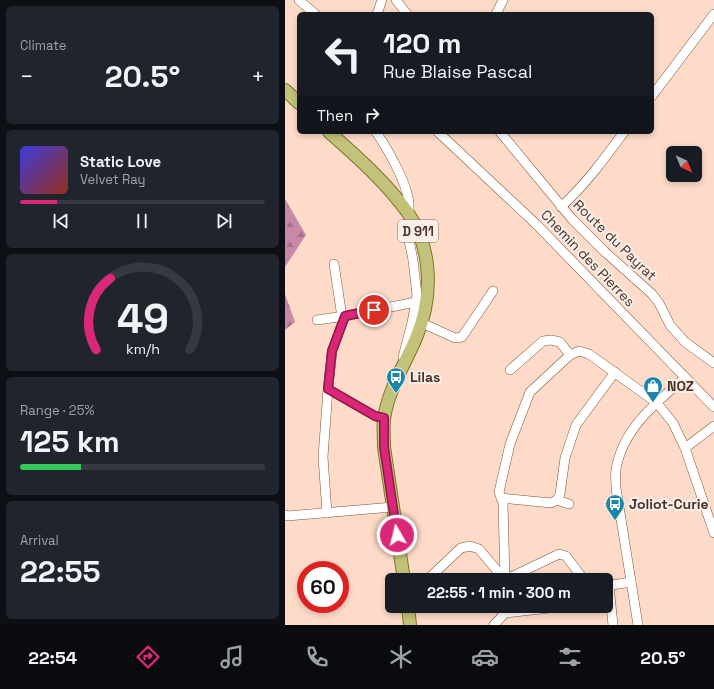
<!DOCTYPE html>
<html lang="en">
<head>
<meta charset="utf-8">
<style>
  :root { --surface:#171b24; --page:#20242c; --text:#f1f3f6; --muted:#9ea1a6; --line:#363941; --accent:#db2777 }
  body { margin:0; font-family:"Space Grotesk",sans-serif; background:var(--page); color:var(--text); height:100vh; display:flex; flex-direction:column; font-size:15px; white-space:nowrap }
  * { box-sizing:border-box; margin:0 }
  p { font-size:13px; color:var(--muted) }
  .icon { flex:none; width:22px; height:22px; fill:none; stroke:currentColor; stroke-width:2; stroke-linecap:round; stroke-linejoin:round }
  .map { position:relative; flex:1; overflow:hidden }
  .details { display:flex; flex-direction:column; gap:6px; padding:6px; background:#0d0f14; width:285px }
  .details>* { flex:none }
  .banner { position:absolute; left:12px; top:12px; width:357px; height:122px; border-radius:6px; box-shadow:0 2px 6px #0003; background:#171b24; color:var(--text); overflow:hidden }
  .needle { width:26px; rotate:136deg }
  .tools { position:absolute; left:381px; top:146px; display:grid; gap:8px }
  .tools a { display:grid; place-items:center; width:36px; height:36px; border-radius:6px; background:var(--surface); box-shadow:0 2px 6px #0003; font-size:20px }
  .speed { position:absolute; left:12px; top:561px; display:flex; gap:8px; font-size:20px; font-weight:700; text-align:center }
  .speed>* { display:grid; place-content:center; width:52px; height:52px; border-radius:50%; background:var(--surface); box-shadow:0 2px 6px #0003; line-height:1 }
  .speed .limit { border:6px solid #d22; background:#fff; color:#111 }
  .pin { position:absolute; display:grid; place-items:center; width:34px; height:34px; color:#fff; margin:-17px; border:2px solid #fff; border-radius:50%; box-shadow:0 1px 4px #0007 }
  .me { position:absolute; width:44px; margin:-22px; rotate:352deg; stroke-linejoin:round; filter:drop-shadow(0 0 3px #0008) }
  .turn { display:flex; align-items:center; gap:14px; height:84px; padding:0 20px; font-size:18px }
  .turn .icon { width:52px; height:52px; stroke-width:2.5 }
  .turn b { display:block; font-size:28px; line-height:34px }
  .then { display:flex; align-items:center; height:38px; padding:0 20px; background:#0003; gap:8px; font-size:15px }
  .big { font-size:30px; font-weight:800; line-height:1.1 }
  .details .widget { flex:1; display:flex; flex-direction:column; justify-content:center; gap:6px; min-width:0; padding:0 14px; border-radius:6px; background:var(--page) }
  .details .dial { align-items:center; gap:0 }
  .dial svg { height:104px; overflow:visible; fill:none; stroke:var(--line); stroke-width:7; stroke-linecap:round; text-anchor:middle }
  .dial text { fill:var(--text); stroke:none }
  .song { display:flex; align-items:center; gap:12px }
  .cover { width:48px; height:48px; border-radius:6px; background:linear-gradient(135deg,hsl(240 70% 55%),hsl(10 70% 35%)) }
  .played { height:4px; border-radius:2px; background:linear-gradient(90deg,var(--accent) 15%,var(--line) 15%) }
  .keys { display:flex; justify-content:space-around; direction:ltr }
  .heat { display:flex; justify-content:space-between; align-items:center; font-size:22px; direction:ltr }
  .charge { height:6px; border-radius:3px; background:linear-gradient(90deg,#34c759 25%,var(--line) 0) }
  .trip { position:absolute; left:100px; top:573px; width:228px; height:40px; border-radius:6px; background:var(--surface); box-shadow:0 2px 6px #0003; font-weight:800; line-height:40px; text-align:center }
  .tab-bar { display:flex; height:64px; justify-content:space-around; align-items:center; background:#090b0e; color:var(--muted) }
  .tab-bar .icon { width:28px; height:28px }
  .tab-bar .active { color:var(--accent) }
  .tab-bar b { font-size:18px; color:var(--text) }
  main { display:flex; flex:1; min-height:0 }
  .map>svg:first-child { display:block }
  .forest { fill:url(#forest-firs) }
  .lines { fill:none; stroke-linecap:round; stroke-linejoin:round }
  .minor-casing { stroke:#835237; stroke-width:10 }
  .major-casing { stroke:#7e7524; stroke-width:14 }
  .minor { stroke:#fff; stroke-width:9 }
  .major { stroke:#c2c27a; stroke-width:12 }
  .route-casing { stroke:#8e194d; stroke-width:10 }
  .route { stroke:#db2777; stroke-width:7 }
  .labels { text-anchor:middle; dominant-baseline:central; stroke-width:4; stroke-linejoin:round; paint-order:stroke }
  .shield { fill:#faeee8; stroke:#7e6b61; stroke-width:1 }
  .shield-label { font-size:13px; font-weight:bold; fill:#493327 }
  .street-label { font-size:14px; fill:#493327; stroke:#faeee8 }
  .poi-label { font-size:14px; font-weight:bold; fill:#493327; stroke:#faeee8; text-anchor:start }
</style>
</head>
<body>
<main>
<section class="details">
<div class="widget"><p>Climate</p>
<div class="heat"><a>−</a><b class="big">20.5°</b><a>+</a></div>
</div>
<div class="widget">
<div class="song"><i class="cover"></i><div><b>Static Love</b><p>Velvet Ray</p></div></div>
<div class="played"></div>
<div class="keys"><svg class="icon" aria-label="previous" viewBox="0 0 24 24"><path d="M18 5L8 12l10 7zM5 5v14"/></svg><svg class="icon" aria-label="pause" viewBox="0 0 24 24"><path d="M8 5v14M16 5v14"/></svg><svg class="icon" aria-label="next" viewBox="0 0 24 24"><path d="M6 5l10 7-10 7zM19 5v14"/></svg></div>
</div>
<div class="widget dial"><svg viewBox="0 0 100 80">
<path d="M14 69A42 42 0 1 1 86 69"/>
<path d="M14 69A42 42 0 0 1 25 14" stroke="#db2777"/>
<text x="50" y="56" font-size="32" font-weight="700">49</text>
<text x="50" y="72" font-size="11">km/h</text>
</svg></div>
<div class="widget"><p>Range · 25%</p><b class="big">125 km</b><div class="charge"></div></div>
<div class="widget"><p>Arrival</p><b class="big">22:55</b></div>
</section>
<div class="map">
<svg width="429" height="625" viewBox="0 0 429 625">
  <defs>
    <pattern id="forest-firs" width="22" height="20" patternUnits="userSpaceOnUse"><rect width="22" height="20" fill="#c889a8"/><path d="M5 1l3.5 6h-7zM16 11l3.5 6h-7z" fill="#a47189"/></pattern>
  </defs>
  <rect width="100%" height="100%" fill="#fedbc9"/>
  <g class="forest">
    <polygon points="0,199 21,235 0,267"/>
    <polygon points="0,294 10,322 0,330"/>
  </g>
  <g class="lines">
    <defs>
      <g id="minor">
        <polyline points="14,0 30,14"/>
        <polyline points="111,0 122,14"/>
        <polyline points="92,14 97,0"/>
        <polyline points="211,14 218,0"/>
        <polyline points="367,96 429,14"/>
        <path d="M91,132C102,148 130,194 123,214"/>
        <polyline points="153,132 251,224 429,407"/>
        <polyline points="215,132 287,219 320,252 367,294 374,303 385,325 400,342 429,363"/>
        <path d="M276,207C300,185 320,158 339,132"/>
        <polyline points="49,264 57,317"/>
        <polyline points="32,320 60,316 131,302"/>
        <polyline points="137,323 170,338 177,337 208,291"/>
        <polyline points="118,357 127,323 132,295 128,260 121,226 126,219"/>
        <polyline points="225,370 258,341 266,340 275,342 285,355"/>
        <polyline points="43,389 90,416 99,418"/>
        <polyline points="400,448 429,426"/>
        <polyline points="216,498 266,503 272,500 284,504"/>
        <polyline points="272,500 275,494 280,458 291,425 330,372"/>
        <polyline points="42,513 38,457 43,389 47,351 60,316"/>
        <polyline points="0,515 2,516 108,507"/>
        <polyline points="142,580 176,548 185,546 194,549 214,573 220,576 226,577 274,554 281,556 299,580"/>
        <polyline points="220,580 218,503 214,492 225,444 245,392 285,355 294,351 304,354 372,403 388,423 400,448 429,533"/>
        <polyline points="321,586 346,582"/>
        <polyline points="324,586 328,625"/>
        <polyline points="209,625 220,613 282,606"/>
        <path d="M353,625L331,488C331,482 330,475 331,469C338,429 370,403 400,378"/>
      </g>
      <g id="major">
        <polyline points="0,90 14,103"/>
        <path d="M44,132C72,157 101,182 123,213C148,249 148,298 131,338C120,364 103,390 99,419C98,428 99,438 99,447L119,580"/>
        <polyline points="123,606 125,625"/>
      </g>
    </defs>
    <use href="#minor" class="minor-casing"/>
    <use href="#major" class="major-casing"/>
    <use href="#minor" class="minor"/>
    <use href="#major" class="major"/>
  </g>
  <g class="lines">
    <defs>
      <polyline id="route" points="89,310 60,316 47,351 43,389 90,416 99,418 99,447 112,535"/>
    </defs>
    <use href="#route" class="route-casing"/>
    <use href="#route" class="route"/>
  </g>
  <defs>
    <symbol id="bus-pin" viewBox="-11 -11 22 30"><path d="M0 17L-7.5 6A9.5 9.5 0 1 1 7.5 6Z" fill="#1986ad" stroke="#faeee8"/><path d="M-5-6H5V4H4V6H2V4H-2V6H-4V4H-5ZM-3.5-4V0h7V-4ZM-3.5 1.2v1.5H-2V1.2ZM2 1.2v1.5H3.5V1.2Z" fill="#fff"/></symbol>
    <symbol id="shop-pin" viewBox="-11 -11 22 30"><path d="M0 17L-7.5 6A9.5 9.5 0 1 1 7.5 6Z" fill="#1986ad" stroke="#faeee8"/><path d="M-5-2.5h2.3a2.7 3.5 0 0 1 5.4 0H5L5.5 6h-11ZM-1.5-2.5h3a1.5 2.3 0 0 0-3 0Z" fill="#fff"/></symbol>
  </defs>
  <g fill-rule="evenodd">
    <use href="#bus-pin" x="100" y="366" width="22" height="30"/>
    <use href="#shop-pin" x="357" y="375" width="22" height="30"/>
    <use href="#bus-pin" x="319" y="493" width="22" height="30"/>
  </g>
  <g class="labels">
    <rect class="shield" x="113" y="220" width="40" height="22" rx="3"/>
    <g class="shield-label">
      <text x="133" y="231">D 911</text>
    </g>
    <g class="street-label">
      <text transform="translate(330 240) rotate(44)">Route du Payrat</text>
      <text transform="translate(303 258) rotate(46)">Chemin des Pierres</text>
    </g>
    <g class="poi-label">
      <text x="125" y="377">Lilas</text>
      <text x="382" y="386">NOZ</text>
      <text x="344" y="504">Joliot-Curie</text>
    </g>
  </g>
</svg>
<div class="tools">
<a><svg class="needle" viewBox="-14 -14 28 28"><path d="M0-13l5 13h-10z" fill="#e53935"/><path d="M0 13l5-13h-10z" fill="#9ea1a6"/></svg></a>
</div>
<div class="speed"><div class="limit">60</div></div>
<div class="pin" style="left:89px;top:310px;background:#d93025"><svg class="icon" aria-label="arrive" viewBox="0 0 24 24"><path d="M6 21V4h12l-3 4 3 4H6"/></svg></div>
<svg class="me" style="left:112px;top:535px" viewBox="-20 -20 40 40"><circle r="17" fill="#db2777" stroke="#fff" stroke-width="3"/><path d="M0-11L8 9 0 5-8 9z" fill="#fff"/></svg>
<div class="trip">22:55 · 1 min · 300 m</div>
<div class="banner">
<div class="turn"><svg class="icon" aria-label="left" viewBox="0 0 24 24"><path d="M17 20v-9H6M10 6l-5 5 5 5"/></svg><div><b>120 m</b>Rue Blaise Pascal</div></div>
<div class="then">Then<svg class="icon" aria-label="right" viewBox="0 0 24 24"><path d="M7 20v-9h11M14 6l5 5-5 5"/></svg></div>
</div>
</div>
</main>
<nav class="tab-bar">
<b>22:54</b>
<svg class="icon active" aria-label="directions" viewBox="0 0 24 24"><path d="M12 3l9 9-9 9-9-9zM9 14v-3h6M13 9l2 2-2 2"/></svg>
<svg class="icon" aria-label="music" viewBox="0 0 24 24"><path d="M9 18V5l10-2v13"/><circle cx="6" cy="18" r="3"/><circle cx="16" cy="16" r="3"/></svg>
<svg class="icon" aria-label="phone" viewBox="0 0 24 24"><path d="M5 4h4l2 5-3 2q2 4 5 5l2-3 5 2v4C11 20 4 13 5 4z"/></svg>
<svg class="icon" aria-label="climate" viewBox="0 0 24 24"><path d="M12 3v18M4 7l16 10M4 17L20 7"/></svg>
<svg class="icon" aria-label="car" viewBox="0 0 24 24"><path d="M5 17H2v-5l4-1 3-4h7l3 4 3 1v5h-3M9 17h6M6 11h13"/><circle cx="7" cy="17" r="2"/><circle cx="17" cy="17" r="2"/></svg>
<svg class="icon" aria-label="filters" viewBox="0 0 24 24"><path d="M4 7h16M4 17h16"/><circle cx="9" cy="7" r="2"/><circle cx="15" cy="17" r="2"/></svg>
<b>20.5°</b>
</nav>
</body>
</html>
